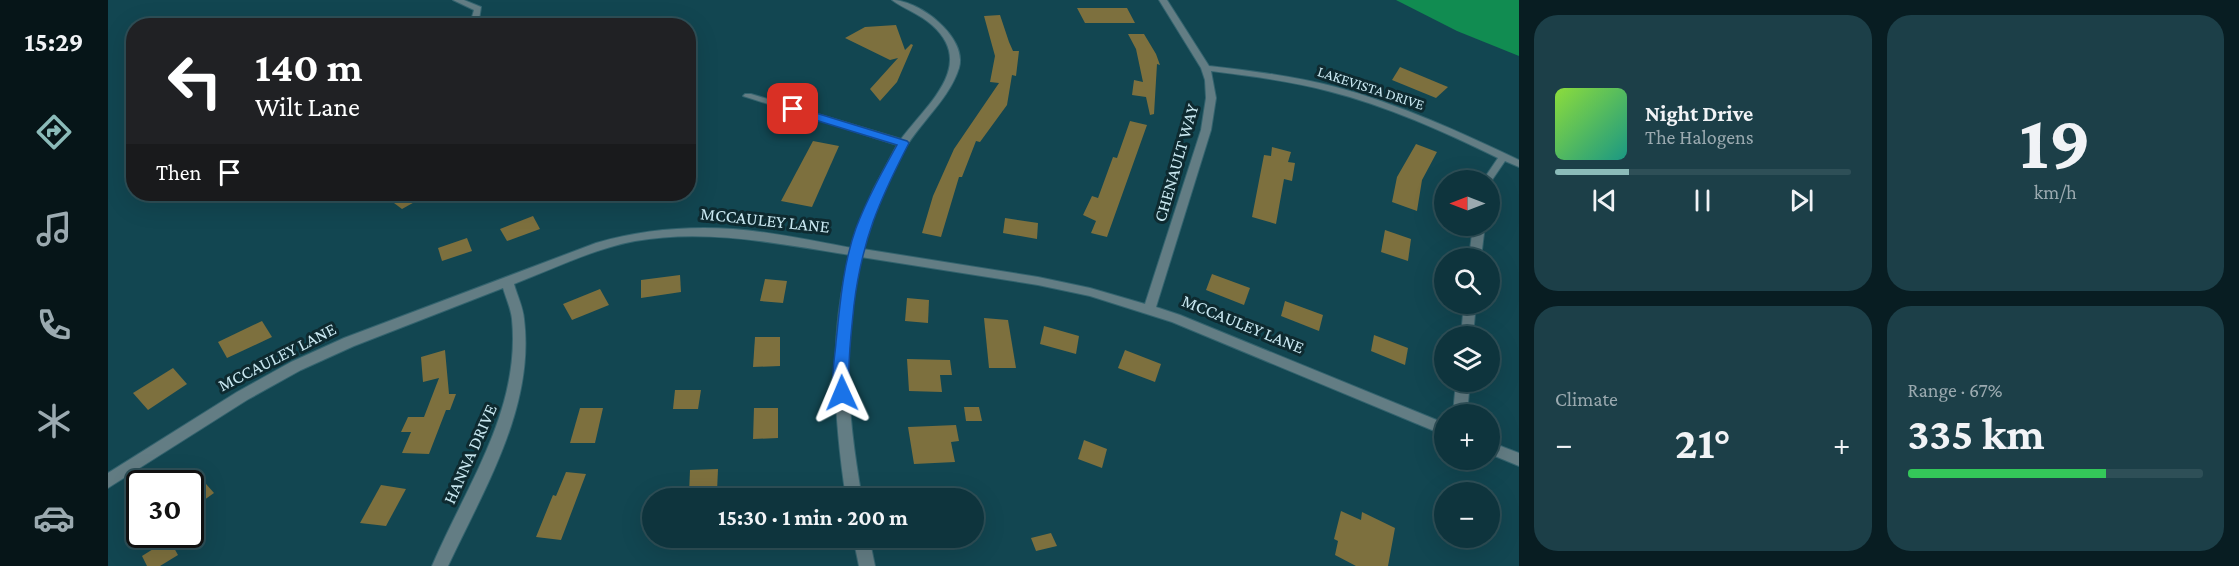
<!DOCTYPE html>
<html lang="en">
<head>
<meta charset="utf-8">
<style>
  :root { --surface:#0e343d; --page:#1c3f48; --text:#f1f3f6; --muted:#9baab0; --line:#2e4f57; --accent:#8bbbb9 }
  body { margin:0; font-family:"Crimson Pro",serif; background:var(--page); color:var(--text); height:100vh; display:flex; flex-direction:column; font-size:22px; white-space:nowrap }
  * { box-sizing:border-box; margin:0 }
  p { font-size:20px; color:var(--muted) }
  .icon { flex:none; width:33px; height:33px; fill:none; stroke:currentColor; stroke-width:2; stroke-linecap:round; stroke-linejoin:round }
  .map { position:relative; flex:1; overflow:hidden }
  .details { display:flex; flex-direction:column; gap:15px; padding:15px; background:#081d22; width:720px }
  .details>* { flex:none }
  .banner { position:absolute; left:18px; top:18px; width:570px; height:183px; border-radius:24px; box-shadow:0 6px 24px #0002,0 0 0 2px var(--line); background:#202124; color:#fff; overflow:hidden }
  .needle { width:39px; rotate:270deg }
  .controls { position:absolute; left:1326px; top:170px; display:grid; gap:12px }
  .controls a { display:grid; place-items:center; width:66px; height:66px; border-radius:50%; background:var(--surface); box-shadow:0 6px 24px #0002,0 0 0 2px var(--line); font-size:30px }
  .speed { position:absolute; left:18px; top:470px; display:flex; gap:12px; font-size:30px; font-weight:700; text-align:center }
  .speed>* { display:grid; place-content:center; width:78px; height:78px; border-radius:50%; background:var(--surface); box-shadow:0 6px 24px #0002,0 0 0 2px var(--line); line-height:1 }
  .speed .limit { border:3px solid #111; border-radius:9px; background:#fff; color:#111 }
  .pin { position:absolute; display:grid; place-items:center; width:51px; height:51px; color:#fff; margin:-26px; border-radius:12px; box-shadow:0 3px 9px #0006 }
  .me { position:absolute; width:66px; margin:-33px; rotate:359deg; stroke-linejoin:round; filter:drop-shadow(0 0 4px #0008) }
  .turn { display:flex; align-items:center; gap:21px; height:126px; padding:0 30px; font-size:27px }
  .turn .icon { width:78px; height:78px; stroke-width:2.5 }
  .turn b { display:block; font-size:42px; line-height:51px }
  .then { display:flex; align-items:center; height:57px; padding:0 30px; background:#0003; gap:12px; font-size:22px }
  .big { font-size:45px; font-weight:700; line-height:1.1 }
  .details .card { flex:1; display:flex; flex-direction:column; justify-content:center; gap:9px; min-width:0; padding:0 21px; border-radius:24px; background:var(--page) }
  .details .dial { align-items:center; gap:0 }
  .dial b { font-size:78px; line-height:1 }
  .song { display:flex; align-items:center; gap:18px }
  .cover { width:72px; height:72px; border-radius:9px; background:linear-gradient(135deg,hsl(90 70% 55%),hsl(170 70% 35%)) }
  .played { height:6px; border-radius:3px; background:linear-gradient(90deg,var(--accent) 25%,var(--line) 25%) }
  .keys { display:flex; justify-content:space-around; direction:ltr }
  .heat { display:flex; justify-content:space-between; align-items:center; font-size:33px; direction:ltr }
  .charge { height:9px; border-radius:4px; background:linear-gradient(90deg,#34c759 67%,var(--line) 0) }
  .details .tiles { flex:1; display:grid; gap:15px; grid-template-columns:repeat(2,1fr) }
  .trip { position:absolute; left:534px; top:488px; width:342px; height:60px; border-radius:30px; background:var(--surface); box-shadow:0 6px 24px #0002,0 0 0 2px var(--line); font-weight:700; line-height:60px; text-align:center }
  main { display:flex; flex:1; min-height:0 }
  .tabs { display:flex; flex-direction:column; width:108px; justify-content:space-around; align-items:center; background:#061518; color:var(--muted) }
  .tabs .icon { width:42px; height:42px }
  .tabs .active { color:var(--accent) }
  .tabs b { font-size:27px; color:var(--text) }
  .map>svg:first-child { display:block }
  .water { fill:#118c51 }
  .building { fill:#7d703e }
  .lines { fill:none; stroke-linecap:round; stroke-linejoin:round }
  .minor-casing { stroke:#33636e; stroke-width:2 }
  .minor { fill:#637d84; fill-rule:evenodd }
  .route { fill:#1a73e8; stroke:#114b97; stroke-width:1.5 }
  .labels { text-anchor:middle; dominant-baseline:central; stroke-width:6; stroke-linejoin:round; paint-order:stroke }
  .far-street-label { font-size:15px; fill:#c9e8f1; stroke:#0e2a30 }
  .street-label { font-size:18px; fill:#c9e8f1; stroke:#0e2a30 }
</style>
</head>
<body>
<main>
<nav class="tabs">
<b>15:29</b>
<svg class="icon active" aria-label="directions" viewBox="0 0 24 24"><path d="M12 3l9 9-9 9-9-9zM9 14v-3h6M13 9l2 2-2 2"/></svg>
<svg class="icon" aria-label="music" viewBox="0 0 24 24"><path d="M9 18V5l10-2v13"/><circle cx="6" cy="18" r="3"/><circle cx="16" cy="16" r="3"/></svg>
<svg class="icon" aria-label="phone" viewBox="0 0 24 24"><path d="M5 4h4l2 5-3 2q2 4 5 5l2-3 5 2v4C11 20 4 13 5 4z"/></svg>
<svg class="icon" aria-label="climate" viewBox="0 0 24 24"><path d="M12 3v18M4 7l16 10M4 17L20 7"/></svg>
<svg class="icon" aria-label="car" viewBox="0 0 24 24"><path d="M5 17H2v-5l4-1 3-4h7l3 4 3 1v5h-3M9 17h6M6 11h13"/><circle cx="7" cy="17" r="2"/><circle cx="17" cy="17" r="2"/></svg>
</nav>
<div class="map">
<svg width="1411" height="566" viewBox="0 0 1411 566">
  <rect width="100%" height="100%" fill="#124651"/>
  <polygon class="water" points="1288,0 1411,0 1411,56 1349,31"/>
  <g class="building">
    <polygon points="969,8 1019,8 1027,23 977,23"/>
    <polygon points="892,15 901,42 905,51 911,51 908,76 904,75 899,105 872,142 868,141 854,177 851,177 833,237 814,233 825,196 846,149 891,83 882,82 887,56 876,16"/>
    <polygon points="788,25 797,50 803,44 805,45 789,82 772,101 762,89 790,58 782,60 737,38 757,27"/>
    <polygon points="1020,34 1036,34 1048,54 1052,65 1049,64 1046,114 1042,115 1038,97 1024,95 1026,80 1035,82 1028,49"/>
    <polygon points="1292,67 1340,87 1328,98 1284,80"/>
    <polygon points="1022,121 1039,125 999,237 983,233 988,221 975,215 984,196 990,198 1005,157 1009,158"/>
    <polygon points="705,141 731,146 704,207 673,201"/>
    <polygon points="1308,144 1329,152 1314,180 1309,211 1284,202 1289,177"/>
    <polygon points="1164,147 1183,152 1180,162 1187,163 1184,181 1176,179 1168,224 1144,217 1156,155 1163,156"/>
    <polygon points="274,194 321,194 294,209"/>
    <polygon points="425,216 432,229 399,241 392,229"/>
    <polygon points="897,218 930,223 929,239 895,233"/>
    <polygon points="1277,230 1303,239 1300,261 1273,252"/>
    <polygon points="359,238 364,251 334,261 330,248"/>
    <polygon points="1104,274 1142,288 1136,305 1098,290"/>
    <polygon points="572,275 573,292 533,298 533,280"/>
    <polygon points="657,279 679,281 675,303 652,301"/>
    <polygon points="492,289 501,305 464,320 455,304"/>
    <polygon points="799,298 821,300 820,323 797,321"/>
    <polygon points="1177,301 1215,315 1211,331 1173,316"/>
    <polygon points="876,318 900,320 908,368 881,368"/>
    <polygon points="154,321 164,337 119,358 110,342"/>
    <polygon points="936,326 971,336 968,354 932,344"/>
    <polygon points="1266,335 1300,348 1297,365 1263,351"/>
    <polygon points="647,337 672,337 672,366 645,367"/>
    <polygon points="337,350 341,394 348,394 342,410 338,410 321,454 294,453 303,432 293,432 300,417 316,417 331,378 315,382 313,357"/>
    <polygon points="1017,350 1053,364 1047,382 1010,368"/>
    <polygon points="799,359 842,360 844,375 832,375 834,392 801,391"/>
    <polygon points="65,368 79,384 40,410 25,393"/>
    <polygon points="567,390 593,390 590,409 565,409"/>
    <polygon points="856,407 871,407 874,421 858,421"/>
    <polygon points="472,408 495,408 487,443 462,443"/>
    <polygon points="646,408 670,408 670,438 645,439"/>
    <polygon points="848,425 851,441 843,442 847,462 806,464 800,427"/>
    <polygon points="976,440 999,449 994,468 970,459"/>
    <polygon points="610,469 609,492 581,494 582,470"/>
    <polygon points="458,472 478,474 453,540 428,537 445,495 448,496"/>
    <polygon points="91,476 106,493 82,510 82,482"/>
    <polygon points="273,485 298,489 278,526 252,523"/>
    <polygon points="1233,511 1253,520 1254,512 1287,528 1280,566 1248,566 1227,555 1230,541 1226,539"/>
    <polygon points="943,533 949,546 928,551 923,538"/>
    <polygon points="61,539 70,555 52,566 39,566 34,556"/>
  </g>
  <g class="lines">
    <defs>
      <g id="minor">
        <polygon points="345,0 356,0 373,7 371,20 363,26 353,26 364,17 366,10"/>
        <path d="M784,0C811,0 860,37 851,68C842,97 816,119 800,144C779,176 765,213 755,249L930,277L982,288L1037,304L1093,130L1098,98L1097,80L1093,68L1051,0H1059L1101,66C1143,71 1186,76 1228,87C1291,104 1352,132 1411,160V167L1397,161L1382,183V180H1375L1390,158C1335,131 1279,106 1220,91C1182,81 1142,76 1103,71L1108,98L1103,130L1048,307L1072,315L1336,423V435L1064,322L982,296L930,285L753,257C732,335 740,419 754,498H738C726,418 720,334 742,255C671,244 599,228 527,241C485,249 445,269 406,284C409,295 415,307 416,319C427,407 376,489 340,566H324C358,486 413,410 404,319C403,309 398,298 395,288L246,346L193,370L139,400L0,488V473L129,392L183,362L236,338L488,243C533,230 578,226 625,229C665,232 705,241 744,248L765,190L789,145L635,96L637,94H643L793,139C819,104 869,65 824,25C812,14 796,9 784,0Z"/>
        <polygon points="1365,225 1377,225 1373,258 1361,258"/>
        <polygon points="1356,303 1368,303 1365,336 1353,336"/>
        <polygon points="1348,381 1362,381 1359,414 1345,414"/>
        <polygon points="1382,442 1411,453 1411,466 1382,454"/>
        <polygon points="745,537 761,537 767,566 751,566"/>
      </g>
    </defs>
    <use href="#minor" class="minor-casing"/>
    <use href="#minor" class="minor"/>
  </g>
  <path class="route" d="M685,106L799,141L801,143C771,201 754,240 746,305C744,326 741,349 741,370C741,379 744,389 740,397L734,399L729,397C721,382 727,359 728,342C732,305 735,264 748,228C759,199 774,172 789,145L681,112L679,109Z"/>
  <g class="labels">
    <g class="far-street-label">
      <text transform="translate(1263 88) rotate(18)">LAKEVISTA DRIVE</text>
    </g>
    <g class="street-label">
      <text transform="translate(1068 163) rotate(-74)">CHENAULT WAY</text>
      <text transform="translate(657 220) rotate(6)">MCCAULEY LANE</text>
      <text transform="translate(1135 324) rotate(22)">MCCAULEY LANE</text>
      <text transform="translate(169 357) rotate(-27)">MCCAULEY LANE</text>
      <text transform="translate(362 454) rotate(-66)">HANNA DRIVE</text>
    </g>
  </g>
</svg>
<div class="controls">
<a><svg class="needle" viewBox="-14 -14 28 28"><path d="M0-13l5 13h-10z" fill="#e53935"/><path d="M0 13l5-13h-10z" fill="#9baab0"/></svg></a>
<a><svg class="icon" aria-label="search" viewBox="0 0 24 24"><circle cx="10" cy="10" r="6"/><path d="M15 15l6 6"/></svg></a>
<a><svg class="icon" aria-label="layers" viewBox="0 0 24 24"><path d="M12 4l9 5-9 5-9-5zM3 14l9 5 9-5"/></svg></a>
<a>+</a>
<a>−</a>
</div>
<div class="speed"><div class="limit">30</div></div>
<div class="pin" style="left:685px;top:109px;background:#d93025"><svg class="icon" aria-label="arrive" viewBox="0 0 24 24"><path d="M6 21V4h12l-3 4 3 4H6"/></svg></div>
<svg class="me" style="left:734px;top:393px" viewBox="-20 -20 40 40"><path d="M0-17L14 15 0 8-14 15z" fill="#1a73e8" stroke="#fff" stroke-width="4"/></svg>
<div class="trip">15:30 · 1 min · 200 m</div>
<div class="banner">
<div class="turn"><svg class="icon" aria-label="left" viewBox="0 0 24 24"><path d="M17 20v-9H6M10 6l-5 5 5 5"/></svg><div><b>140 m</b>Wilt Lane</div></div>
<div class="then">Then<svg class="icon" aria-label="arrive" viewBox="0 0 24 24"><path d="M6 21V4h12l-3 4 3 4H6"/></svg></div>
</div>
</div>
<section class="details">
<div class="tiles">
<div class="card">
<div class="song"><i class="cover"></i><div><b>Night Drive</b><p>The Halogens</p></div></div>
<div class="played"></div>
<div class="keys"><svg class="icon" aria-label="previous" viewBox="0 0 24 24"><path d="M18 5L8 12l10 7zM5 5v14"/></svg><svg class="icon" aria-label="pause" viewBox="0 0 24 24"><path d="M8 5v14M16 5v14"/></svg><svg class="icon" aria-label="next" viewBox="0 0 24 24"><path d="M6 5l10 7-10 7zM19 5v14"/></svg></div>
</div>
<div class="card dial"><b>19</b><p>km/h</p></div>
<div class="card"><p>Climate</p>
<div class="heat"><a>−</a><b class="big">21°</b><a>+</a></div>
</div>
<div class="card"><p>Range · 67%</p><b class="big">335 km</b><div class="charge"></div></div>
</div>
</section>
</main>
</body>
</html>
